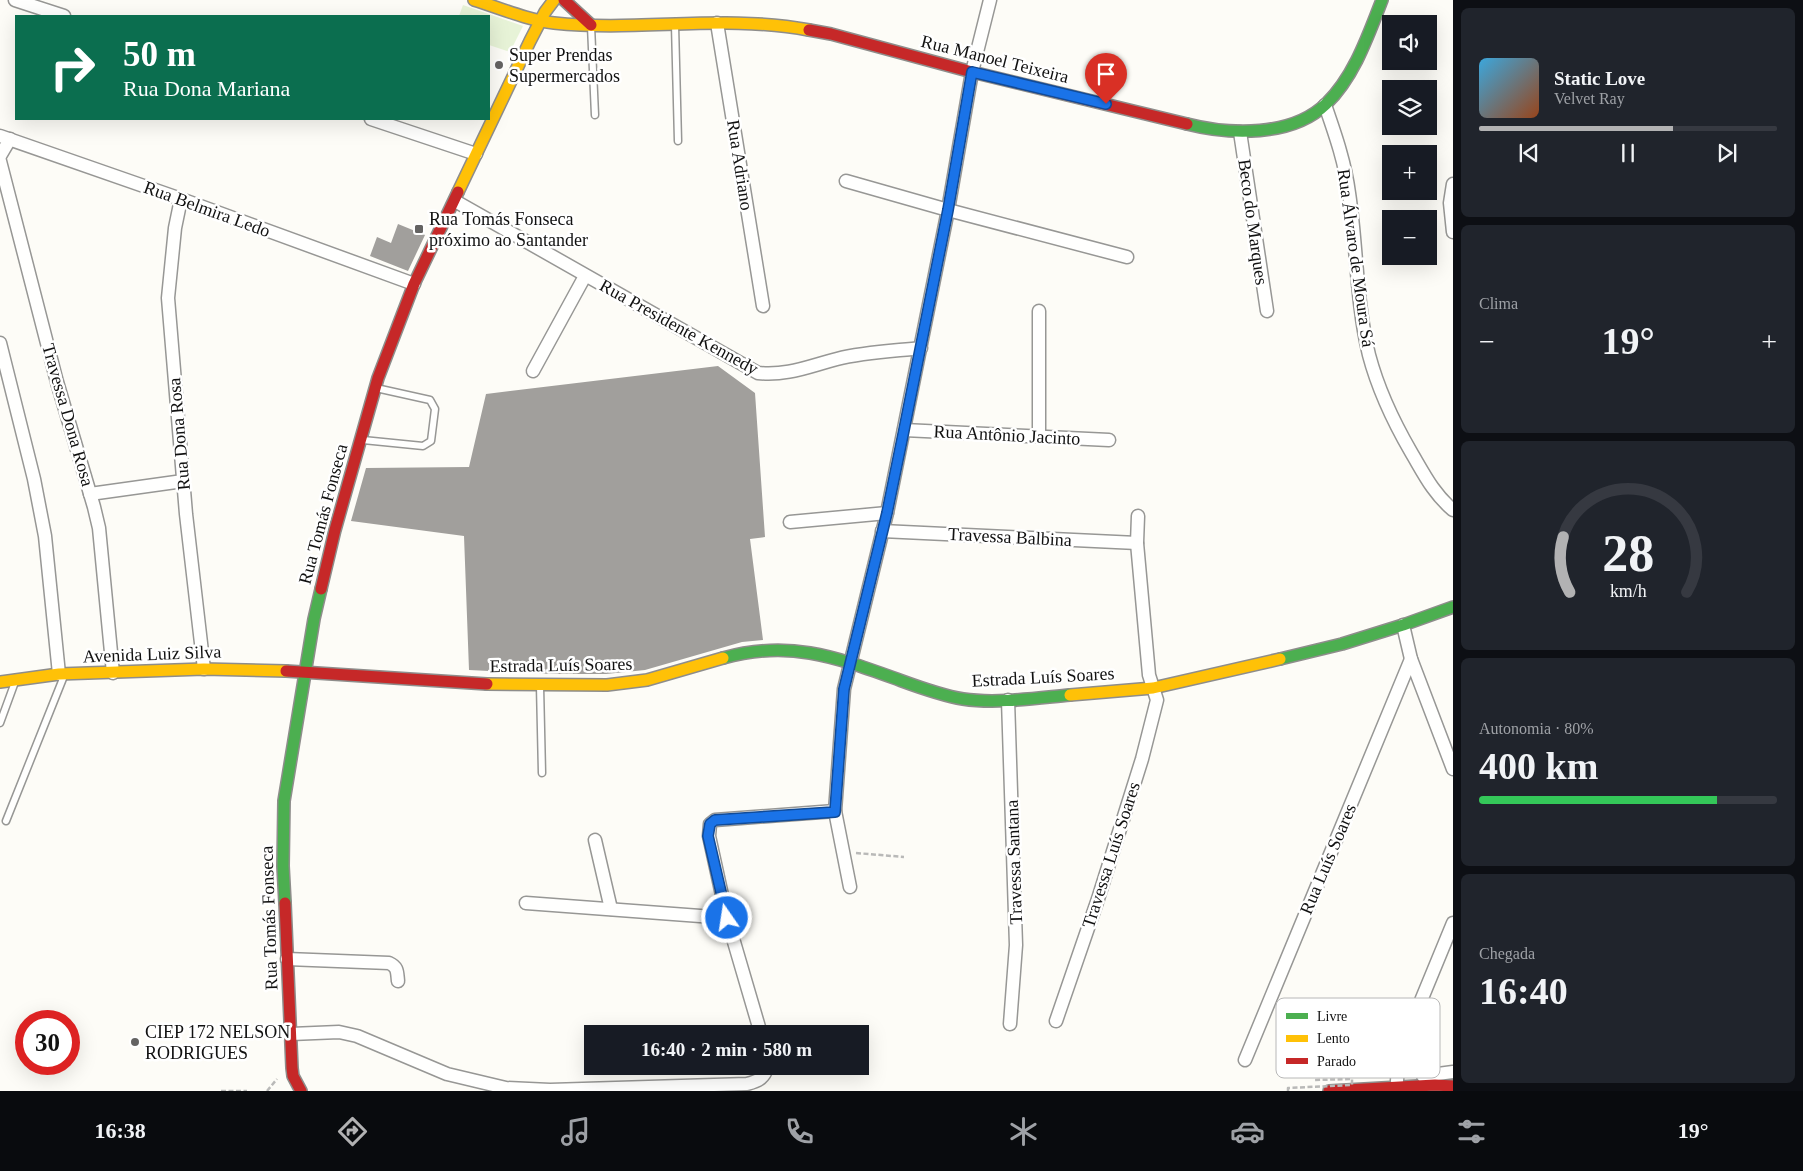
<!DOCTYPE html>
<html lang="pt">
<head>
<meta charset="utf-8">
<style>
  :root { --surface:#171b24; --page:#20242c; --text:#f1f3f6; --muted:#9ea1a6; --line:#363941; --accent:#b2b2b3 }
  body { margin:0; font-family:"Times New Roman",serif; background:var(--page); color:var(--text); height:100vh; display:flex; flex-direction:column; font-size:19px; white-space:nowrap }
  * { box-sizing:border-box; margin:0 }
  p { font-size:16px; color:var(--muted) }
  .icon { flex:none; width:28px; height:28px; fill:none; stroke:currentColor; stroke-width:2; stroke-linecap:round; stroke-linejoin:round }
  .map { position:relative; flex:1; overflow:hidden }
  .sheet { display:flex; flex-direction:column; gap:8px; padding:8px; background:#0d0f14; width:350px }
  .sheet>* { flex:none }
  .guide { position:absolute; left:15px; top:15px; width:475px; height:105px; border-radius:0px; box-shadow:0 5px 20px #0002; background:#0b6e4f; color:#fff; overflow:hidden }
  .fabs { position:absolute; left:1382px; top:15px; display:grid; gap:10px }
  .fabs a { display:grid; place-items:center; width:55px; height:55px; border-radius:0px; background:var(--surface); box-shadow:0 5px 20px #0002; font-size:25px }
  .speed { position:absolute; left:15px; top:1010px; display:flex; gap:10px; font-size:25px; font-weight:700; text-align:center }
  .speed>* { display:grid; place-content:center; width:65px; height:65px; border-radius:50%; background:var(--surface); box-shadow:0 5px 20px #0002; line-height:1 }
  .speed .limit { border:8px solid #d22; background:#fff; color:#111 }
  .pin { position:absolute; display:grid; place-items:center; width:42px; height:42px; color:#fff; margin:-51px -21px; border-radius:50% 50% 50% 0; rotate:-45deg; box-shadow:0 0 5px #0007 }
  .pin .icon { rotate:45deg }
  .me { position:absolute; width:55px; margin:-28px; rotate:347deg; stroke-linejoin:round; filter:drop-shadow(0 0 4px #0008) }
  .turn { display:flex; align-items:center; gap:18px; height:105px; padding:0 25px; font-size:22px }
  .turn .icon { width:65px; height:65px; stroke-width:2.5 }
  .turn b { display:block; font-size:35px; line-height:42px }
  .big { font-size:38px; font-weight:600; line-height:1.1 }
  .sheet .card { flex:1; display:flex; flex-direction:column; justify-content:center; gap:8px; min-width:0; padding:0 18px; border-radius:8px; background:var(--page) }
  .sheet .dial { align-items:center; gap:0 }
  .dial svg { height:130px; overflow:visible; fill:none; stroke:var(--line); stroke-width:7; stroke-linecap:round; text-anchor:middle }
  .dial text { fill:var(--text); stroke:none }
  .song { display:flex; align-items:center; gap:15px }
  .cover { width:60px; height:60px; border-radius:8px; background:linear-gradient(135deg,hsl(200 70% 55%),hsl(20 70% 35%)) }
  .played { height:5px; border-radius:2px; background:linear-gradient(90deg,var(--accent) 65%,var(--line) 65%) }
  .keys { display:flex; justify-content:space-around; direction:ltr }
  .heat { display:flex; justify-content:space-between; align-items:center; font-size:28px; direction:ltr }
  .charge { height:8px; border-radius:4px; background:linear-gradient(90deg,#34c759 80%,var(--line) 0) }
  .trip { position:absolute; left:584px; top:1025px; width:285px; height:50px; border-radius:0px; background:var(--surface); box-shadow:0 5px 20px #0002; font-weight:600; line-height:50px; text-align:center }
  .dock { display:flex; height:80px; justify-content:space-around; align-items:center; background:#090b0e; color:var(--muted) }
  .dock .icon { width:35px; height:35px }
  .dock .current { color:var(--accent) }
  .dock b { font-size:22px; color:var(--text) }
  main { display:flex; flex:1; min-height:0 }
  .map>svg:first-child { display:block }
  .green { fill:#e7f3d7 }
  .building { fill:#a19f9c }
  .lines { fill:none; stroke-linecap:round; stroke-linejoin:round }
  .lane-casing { stroke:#979795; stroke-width:9 }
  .street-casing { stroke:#979795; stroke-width:15 }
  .fast-casing { stroke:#8e8d8b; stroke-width:14 }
  .slow-casing { stroke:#8e8d8b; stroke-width:14 }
  .jam-casing { stroke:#8e8d8b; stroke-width:14 }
  .path { stroke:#b9b9b8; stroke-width:2.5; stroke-dasharray:5 2.5; stroke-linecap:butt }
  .lane { stroke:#fffffe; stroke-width:6 }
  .street { stroke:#fffffe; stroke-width:12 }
  .fast { stroke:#4caf50; stroke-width:11 }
  .slow { stroke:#ffc107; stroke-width:11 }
  .jam { stroke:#c62828; stroke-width:11 }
  .path-bridge { stroke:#b9b9b8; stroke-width:2.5; stroke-dasharray:5 2.5; stroke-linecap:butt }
  .route-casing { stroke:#114b97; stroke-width:12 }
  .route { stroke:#1a73e8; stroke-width:9 }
  .poi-dot { fill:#646362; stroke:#fff; stroke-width:2 }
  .labels { text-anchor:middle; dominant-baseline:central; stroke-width:5; stroke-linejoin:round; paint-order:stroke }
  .poi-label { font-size:18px; fill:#111; stroke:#fff; text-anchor:start }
  .street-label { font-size:18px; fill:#111; stroke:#fff }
  .key { fill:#fff; stroke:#b8b8b8; stroke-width:1 }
  .key-label { font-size:14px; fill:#111 }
</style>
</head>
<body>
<main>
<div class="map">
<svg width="1453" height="1091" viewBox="0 0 1453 1091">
  <rect width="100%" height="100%" fill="#fdfcf7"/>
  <polygon class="green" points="463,5 523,26 510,52 489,45 489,16 459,16"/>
  <g class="building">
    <polygon points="398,224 425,235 408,271 370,256 377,237 391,243"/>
    <polygon points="718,366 755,393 765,537 750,539 763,640 742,642 645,670 606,674 552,674 469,670 464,536 351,521 366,468 469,467 486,394"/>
  </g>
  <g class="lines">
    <defs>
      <g id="lane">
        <polyline points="675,25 678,141"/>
        <polyline points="591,26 595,115"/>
        <polyline points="363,440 423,446 431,441 435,409 430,400 376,388"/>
        <polyline points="540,686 542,773"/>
        <polyline points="0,723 15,682"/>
        <polyline points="6,821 64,676"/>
      </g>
      <g id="street">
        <polyline points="15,0 64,16"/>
        <polyline points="717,23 763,306"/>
        <path d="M1325,105C1335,134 1345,162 1349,193C1357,246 1356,302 1369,355C1378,389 1393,421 1411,452C1424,474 1433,493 1453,510"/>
        <polyline points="371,119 476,154"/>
        <polyline points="1240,132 1267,311"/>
        <polyline points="0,136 181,199 414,284"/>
        <polyline points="0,156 10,139"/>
        <polyline points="0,161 57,382 94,507 99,528 113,673"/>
        <polyline points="846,181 948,210 1127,257"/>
        <polyline points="1453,184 1450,203 1453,232"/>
        <polyline points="181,199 175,228 168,298 186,514 204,669"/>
        <path d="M455,201L758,373C788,376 809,366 837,359C864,352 893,351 921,348"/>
        <polyline points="1039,311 1039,436"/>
        <polyline points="0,343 34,479 45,536 59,674"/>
        <polyline points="533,371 585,276"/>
        <polyline points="904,430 1109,440"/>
        <polyline points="90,494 183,481"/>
        <polyline points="790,522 887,513"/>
        <polyline points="882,531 1137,543"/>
        <polyline points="1403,625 1411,659 1453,769"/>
        <polyline points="1008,700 1016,945 1010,1024"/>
        <polyline points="595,840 611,909"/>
        <polyline points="850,887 835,811 844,689 887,513 948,210 972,72 990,0"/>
        <polyline points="526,903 727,918"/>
        <path d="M287,959L389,963C398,967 397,972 398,981"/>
        <polyline points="1056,1021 1098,899 1142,759 1157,700 1149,675 1137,543 1138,516"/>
        <path d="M291,1034L339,1032L357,1036L447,1074L506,1088L550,1090L747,1084C759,1081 764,1078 768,1066"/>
        <polyline points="761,1034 727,918 709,836 710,824 715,820 835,811"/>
        <polyline points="1245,1060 1411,659"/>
        <polyline points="1423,1076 1453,1072"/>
        <polyline points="1397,1081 1398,1064 1404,1042 1453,923"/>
      </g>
      <g id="fast">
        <path d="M1187,124C1230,135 1292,137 1326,104C1354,77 1368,36 1382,0"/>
        <path d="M723,658C788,640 833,656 894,678C916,686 939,695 963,699C996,704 1037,698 1070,695"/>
        <polyline points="1280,659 1342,644 1403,625 1453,607"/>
        <polyline points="285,903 283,866 284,801 314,619 321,589"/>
      </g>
      <g id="slow">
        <path d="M474,0C500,8 527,20 554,23C639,32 725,14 809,30"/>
        <polyline points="458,192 530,41 545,12 554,0"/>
        <polyline points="0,682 59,674 204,669 286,671"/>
        <polyline points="487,684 607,685 647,680 723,658"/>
        <polyline points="1070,695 1153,688 1280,659"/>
      </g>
      <g id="jam">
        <polyline points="564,0 591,25"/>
        <polyline points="809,30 831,34 972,72 1187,124"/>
        <polyline points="321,589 335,530 378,378 414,284 458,192"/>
        <polyline points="286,671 487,684"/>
        <polyline points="285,903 292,1068 293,1076 301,1091"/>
        <polyline points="1329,1091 1435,1085 1453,1086"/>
      </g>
    </defs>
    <use href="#lane" class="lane-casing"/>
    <use href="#street" class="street-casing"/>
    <use href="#fast" class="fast-casing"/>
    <use href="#slow" class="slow-casing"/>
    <use href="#jam" class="jam-casing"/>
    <g class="path">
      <polyline points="856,853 904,857"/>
      <polyline points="221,1091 247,1091"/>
      <polyline points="267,1091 277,1079"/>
    </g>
    <use href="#lane" class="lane"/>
    <use href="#street" class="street"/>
    <use href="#fast" class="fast"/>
    <use href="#slow" class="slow"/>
    <use href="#jam" class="jam"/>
    <polyline class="path-bridge" points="1288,1091 1288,1088 1352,1085 1352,1079 1315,1080"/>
  </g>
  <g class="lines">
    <defs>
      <polyline id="route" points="727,918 708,836 710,824 715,820 835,812 844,689 887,513 904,430 948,210 972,72 1106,104"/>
    </defs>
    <use href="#route" class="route-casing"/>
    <use href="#route" class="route"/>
  </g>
  <g class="poi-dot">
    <circle cx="499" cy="65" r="5"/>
    <rect x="414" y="224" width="10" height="10" rx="2.5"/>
    <circle cx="135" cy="1042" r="5"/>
  </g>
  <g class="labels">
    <g class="poi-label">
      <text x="509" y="55">Super Prendas<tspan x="509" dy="21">Supermercados</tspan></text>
      <text x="429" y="219">Rua Tomás Fonseca<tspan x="429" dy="21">próximo ao Santander</tspan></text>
      <text x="145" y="1032">CIEP 172 NELSON<tspan x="145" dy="21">RODRIGUES</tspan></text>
    </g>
    <g class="street-label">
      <text transform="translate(995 59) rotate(14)">Rua Manoel Teixeira</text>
      <text transform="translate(740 165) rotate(81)">Rua Adriano</text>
      <text transform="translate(207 209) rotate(20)">Rua Belmira Ledo</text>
      <text transform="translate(1253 222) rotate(82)">Beco do Marques</text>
      <text transform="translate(1356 258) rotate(82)">Rua Álvaro de Moura Sá</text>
      <text transform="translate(679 327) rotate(29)">Rua Presidente Kennedy</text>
      <text transform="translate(68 415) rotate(74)">Travessa Dona Rosa</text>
      <text transform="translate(179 434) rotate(-95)">Rua Dona Rosa</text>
      <text transform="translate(1007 435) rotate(3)">Rua Antônio Jacinto</text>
      <text transform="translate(323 514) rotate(-75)">Rua Tomás Fonseca</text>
      <text transform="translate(1010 537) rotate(3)">Travessa Balbina</text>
      <text transform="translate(152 654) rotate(-2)">Avenida Luiz Silva</text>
      <text transform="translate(561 665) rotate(-1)">Estrada Luís Soares</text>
      <text transform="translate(1043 677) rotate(-3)">Estrada Luís Soares</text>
      <text transform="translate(1111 855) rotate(-72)">Travessa Luís Soares</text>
      <text transform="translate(1328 859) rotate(-67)">Rua Luís Soares</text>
      <text transform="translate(1014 862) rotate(-92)">Travessa Santana</text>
      <text transform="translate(269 918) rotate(-92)">Rua Tomás Fonseca</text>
    </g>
  </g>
  <rect x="1276" y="998" width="164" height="80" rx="8" class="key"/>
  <rect x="1286" y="1013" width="22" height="6" fill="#4caf50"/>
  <rect x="1286" y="1035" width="22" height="7" fill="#ffc107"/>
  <rect x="1286" y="1058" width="22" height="6" fill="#c62828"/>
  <g class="key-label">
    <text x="1317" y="1021">Livre</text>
    <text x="1317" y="1043">Lento</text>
    <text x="1317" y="1066">Parado</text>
  </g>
</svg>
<div class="fabs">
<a><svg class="icon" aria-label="sound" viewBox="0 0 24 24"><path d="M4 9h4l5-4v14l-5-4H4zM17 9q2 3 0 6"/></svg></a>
<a><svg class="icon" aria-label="layers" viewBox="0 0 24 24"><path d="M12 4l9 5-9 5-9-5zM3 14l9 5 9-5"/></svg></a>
<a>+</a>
<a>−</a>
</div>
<div class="speed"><div class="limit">30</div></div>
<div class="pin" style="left:1106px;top:104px;background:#d93025"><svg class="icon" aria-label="arrive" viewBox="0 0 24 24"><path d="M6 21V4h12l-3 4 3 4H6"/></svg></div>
<svg class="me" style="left:727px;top:918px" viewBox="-20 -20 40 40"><circle r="17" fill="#1a73e8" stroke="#fff" stroke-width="3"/><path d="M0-11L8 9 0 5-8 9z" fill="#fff"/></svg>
<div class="trip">16:40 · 2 min · 580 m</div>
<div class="guide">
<div class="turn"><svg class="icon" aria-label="right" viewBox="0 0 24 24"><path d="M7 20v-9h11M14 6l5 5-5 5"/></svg><div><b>50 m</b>Rua Dona Mariana</div></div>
</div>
</div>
<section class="sheet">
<div class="card">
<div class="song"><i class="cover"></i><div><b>Static Love</b><p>Velvet Ray</p></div></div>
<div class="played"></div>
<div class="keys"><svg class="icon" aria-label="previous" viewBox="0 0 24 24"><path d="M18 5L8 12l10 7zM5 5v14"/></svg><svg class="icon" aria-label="pause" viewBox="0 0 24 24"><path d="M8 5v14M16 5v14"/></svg><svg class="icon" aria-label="next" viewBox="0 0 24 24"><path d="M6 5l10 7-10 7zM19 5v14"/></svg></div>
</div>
<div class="card"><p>Clima</p>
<div class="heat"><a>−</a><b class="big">19°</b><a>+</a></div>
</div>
<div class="card dial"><svg viewBox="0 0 100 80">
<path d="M14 69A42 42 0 1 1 86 69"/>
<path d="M14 69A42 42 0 0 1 10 35" stroke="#b2b2b3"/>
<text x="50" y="56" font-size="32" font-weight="700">28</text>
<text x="50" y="72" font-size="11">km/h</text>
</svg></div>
<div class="card"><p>Autonomia · 80%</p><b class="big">400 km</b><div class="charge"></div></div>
<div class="card"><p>Chegada</p><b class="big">16:40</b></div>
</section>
</main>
<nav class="dock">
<b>16:38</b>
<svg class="icon current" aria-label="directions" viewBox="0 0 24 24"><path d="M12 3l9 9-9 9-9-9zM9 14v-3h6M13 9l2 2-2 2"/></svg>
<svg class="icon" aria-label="music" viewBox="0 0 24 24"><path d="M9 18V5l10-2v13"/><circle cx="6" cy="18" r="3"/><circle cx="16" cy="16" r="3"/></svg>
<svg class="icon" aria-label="phone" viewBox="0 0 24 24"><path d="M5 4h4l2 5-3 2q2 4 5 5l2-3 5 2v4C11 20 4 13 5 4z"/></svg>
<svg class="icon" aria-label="climate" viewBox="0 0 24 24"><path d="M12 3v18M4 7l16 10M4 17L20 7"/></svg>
<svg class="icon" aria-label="car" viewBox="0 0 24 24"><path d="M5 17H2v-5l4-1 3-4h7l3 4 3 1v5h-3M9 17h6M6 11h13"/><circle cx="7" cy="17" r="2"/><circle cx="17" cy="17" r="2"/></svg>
<svg class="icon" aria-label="filters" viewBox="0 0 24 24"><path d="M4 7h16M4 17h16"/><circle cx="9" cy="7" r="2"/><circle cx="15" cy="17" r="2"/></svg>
<b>19°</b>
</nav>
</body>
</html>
